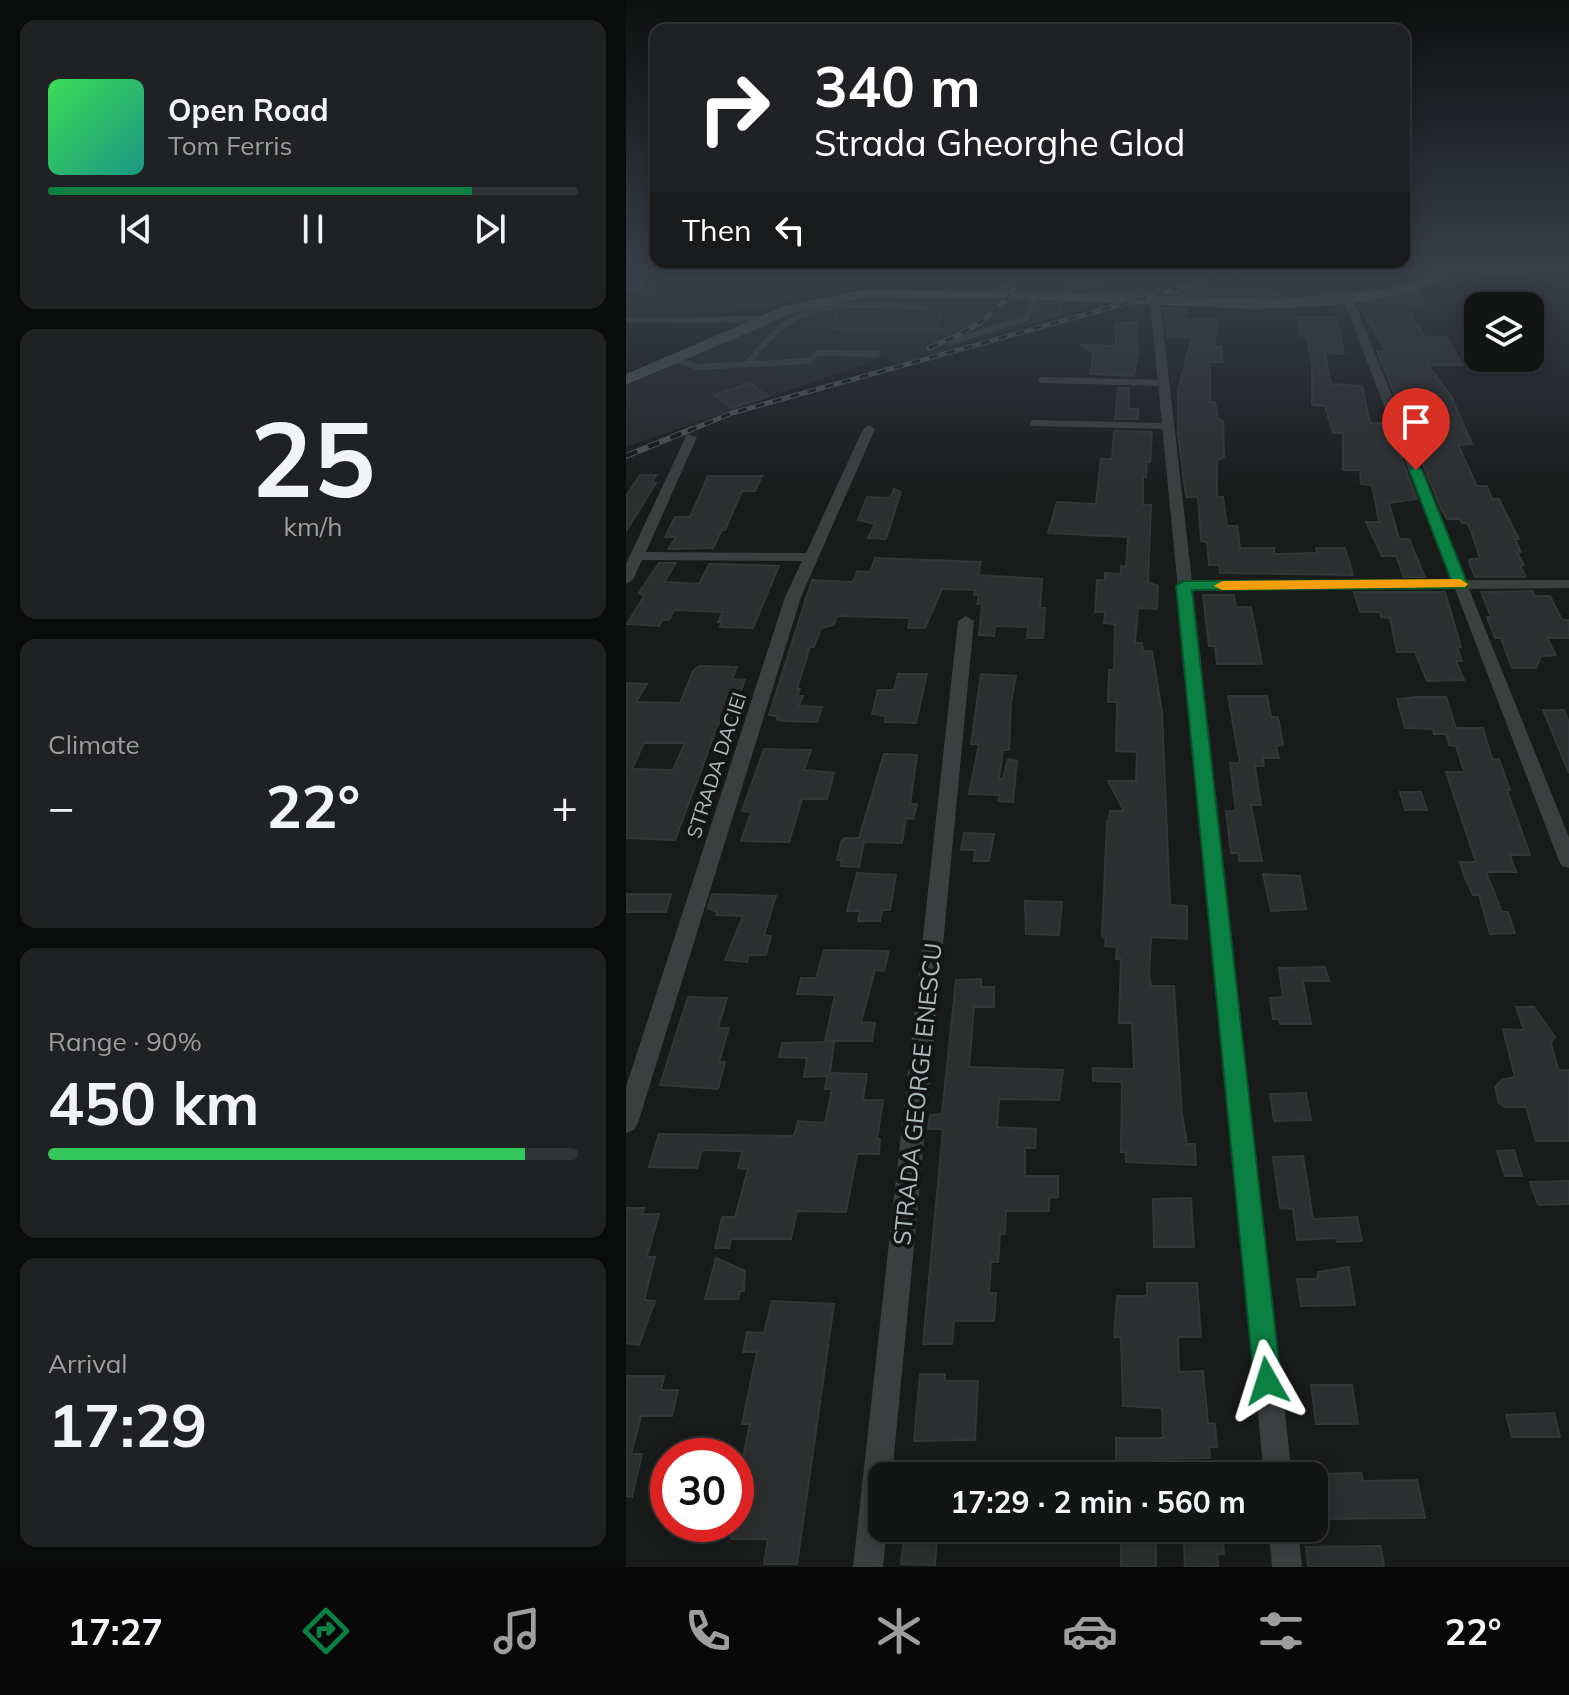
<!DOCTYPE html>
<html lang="en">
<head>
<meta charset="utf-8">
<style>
  :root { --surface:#131414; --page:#202122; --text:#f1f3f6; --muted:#9d9ea0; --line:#323334; --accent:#0b8043 }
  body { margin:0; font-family:Mulish,sans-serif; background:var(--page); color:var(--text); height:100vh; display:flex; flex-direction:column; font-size:30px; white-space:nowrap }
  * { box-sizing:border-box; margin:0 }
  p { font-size:26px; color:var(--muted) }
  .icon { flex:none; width:44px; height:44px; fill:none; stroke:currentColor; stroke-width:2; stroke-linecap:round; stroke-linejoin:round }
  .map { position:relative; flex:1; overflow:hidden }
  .sheet { display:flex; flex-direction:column; gap:20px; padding:20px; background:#0a0b0b; width:626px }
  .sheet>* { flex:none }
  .top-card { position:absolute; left:24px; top:24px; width:760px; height:244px; border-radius:16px; box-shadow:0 4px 20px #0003,0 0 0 2px var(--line); background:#202124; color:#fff; overflow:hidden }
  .fabs { position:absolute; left:838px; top:292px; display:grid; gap:16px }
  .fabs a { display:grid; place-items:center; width:80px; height:80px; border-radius:16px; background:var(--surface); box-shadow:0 4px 20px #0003,0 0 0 2px var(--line); font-size:40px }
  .speed { position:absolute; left:24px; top:1438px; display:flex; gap:16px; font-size:40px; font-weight:700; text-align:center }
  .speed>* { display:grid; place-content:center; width:104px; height:104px; border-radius:50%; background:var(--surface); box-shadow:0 4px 20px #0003,0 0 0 2px var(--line); line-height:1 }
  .speed .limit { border:12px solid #d22; background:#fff; color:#111 }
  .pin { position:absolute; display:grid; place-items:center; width:68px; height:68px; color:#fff; margin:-82px -34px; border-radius:50% 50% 50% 0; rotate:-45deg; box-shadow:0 0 8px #0007 }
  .pin .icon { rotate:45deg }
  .me { position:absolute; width:88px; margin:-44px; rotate:354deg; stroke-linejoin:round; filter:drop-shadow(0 0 6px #0008) }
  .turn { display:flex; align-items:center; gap:28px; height:168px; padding:0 32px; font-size:36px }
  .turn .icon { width:104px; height:104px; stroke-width:2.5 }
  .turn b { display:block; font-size:56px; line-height:68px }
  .then { display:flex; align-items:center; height:76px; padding:0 32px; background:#0003; gap:16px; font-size:30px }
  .big { font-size:60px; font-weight:700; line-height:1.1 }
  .sheet .widget { flex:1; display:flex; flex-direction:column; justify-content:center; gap:12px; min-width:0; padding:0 28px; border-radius:16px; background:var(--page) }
  .sheet .dial { align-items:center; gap:0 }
  .dial b { font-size:104px; line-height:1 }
  .song { display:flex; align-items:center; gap:24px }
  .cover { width:96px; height:96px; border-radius:12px; background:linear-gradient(135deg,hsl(130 70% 55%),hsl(170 70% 35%)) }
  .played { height:8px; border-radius:4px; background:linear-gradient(90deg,var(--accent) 80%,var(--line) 80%) }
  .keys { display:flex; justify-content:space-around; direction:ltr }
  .heat { display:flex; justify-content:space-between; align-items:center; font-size:44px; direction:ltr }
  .charge { height:12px; border-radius:6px; background:linear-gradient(90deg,#34c759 90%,var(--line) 0) }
  .trip { position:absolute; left:242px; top:1462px; width:460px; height:80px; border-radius:16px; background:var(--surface); box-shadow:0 4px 20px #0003,0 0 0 2px var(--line); font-weight:700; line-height:80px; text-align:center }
  .menu { display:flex; height:128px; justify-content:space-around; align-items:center; background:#080808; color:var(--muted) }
  .menu .icon { width:56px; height:56px }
  .menu .active { color:var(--accent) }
  .menu b { font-size:36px; color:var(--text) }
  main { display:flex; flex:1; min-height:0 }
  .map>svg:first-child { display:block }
  .built { fill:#252728 }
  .green { fill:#23271f }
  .building { fill:#2c2e2f; stroke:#333637; stroke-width:2; fill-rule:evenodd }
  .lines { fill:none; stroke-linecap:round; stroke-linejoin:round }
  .service { stroke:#3a3f40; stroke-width:6 }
  .minor { fill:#3a3f40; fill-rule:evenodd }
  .secondary { fill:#484f50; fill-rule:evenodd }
  .rail-far1-casing { stroke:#4d5455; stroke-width:5 }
  .rail-casing { stroke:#4d5455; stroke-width:6 }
  .rail-far1 { stroke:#141616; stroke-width:3; stroke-dasharray:9; stroke-linecap:butt }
  .rail { stroke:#141616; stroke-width:4; stroke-dasharray:12; stroke-linecap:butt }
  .route { fill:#0b8043; stroke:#07532c; stroke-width:2 }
  .slow { fill:#f59e0b }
  .labels { text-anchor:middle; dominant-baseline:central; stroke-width:8; stroke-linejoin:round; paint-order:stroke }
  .street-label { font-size:20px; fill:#acbabb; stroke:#141616 }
  .near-street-label { font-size:24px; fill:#acbabb; stroke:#141616 }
</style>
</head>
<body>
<main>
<section class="sheet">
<div class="widget">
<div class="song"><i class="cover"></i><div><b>Open Road</b><p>Tom Ferris</p></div></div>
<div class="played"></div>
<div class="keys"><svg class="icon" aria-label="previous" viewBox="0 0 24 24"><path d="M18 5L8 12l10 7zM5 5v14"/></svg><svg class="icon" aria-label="pause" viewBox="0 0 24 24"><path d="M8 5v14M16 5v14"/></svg><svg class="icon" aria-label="next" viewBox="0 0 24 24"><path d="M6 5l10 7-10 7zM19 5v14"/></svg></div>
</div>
<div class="widget dial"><b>25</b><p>km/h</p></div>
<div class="widget"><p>Climate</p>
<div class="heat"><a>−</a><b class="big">22°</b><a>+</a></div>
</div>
<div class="widget"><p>Range · 90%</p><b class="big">450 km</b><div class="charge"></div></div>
<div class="widget"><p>Arrival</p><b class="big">17:29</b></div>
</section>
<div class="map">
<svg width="943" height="1567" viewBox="0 0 943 1567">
  <rect width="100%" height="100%" fill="#191b1b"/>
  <polygon class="built" points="320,273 802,273 769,285 730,293 672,298 502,297 272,364 256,358 0,447 0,386 167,312 249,295 312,296"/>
  <polygon class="green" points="0,273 320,273 317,285 232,288 93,315 0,316"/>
  <g class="building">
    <polygon points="401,273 435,274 435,291 400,290"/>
    <polygon points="569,273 609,290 621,285 655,296 603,295 607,291 565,290 564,294 544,293 553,291 538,284"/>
    <polygon points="792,293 799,307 781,308 800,338 820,337 837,365 802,365 825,396 846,444 832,445 851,486 861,486 866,499 873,499 893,539 889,539 895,552 891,552 898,565 894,566 900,577 849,577 843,562 844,559 854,559 846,533 841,523 836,523 834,519 821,519 815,509 751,351 760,352 733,305"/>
    <polygon points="414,303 435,304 435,314 410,322 406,319"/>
    <polygon points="538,308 561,309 560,319 591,320 588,347 595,347 597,362 584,362 584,402 589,402 592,419 597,421 598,448 598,457 591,461 591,497 597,497 601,526 611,526 614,548 648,548 648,554 691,553 690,548 719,548 727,575 594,573 593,565 583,565 581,542 575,541 572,497 560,497 552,433 552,390 566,338 541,337"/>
    <polygon points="211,312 265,312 315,314 312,330 206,329"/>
    <polygon points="671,317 710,317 718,354 699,353 705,384 736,386 744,423 762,423 791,499 763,503 773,539 783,539 799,577 778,577 770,556 756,556 740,522 753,522 746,485 735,484 734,470 717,470 717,433 707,433 699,406 686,405 686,366 681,336 675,336"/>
    <polygon points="511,322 511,351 513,351 508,376 465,374 467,352 454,345 490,346 490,323"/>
    <polygon points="124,383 142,396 106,408 88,395"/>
    <polygon points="492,388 503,388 503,409 512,409 512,419 489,419"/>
    <polygon points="488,431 526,432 524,462 521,462 520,477 517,477 517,505 525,505 522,582 532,586 531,609 512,608 509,643 516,643 517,651 526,651 536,712 544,905 561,906 561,939 525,937 523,975 525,986 548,986 556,1114 561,1144 569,1144 570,1165 500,1162 500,1152 495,1152 496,1082 467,1081 467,1068 508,1069 506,1023 493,1023 495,959 490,959 491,947 479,946 480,938 476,937 481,821 483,821 484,811 498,811 482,781 510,781 511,752 490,751 491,702 482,702 483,670 488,670 489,624 478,623 479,612 469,612 471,580 479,580 479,573 495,574 495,566 500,567 502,537 422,533 431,502 470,504 475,459 486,459"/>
    <polygon points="14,475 30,475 26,483 30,483 0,531 0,496"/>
    <polygon points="82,476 136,476 129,491 116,491 99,530 96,530 87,548 42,549 50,537 39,537 49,517 64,517"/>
    <polygon points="268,489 275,492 260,539 242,538 249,524 232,520 241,497 264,498"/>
    <polygon points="249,558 355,562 352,575 416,579 414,608 419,608 417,638 401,638 402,627 369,626 368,636 353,635 356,604 351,604 353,595 348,595 349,590 316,589 299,628 282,628 284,618 211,616 208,625 195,628 188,647 184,647 171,689 174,689 171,696 177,696 173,706 196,707 191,722 158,721 152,720 150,716 143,715 186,580 227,582 231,571 244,572"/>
    <polygon points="33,563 50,563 38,582 73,584 83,564 153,566 127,628 94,627 96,622 92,622 97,612 48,610 43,620 36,620 33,626 1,624 18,596 13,593"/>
    <polygon points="907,591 909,596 924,596 936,620 943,620 943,638 921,638 930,655 915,656 910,668 886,668 875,638 869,638 861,617 865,617 855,592"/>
    <polygon points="728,592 819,592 835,647 831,647 836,661 830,661 838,680 801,681 789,652 771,652 764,618 755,617 754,612 734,612"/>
    <polygon points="577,595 608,595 610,607 625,607 636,664 591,664 589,646 583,646"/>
    <path d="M73,666L111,667L106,679L119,680L105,717H95L49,840L0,838V683L21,684L10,702L54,703L67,671ZM18,743H59L47,770L6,769Z"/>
    <polygon points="272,674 301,674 290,723 259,722 260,716 246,714 252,690 268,690"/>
    <polygon points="355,674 390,676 385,702 383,750 377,750 373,779 377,779 382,759 391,761 387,802 372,801 374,795 343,794 353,744 345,744"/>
    <polygon points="602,696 641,696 645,717 652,717 657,745 650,746 653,758 637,758 638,766 629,766 635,805 625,805 636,861 613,861 612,853 605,853 600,811 610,811 604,763 614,763"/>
    <polygon points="790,697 820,697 830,728 857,728 866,759 873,759 884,790 881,790 904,855 884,855 890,872 860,872 876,912 882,912 889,933 864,934 853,895 847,895 838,876 834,862 850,862 820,772 838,772 830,746 823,745 820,734 808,734 807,729 779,728 771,699"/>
    <polygon points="917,710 938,710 943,722 943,773"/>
    <polygon points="138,749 185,750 178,770 208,773 201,799 176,799 163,842 115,841 125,812 116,811"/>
    <polygon points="258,754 291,755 284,804 291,804 287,819 280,818 276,843 238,842 233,867 215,866 216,860 211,860 215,842 219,838 233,838"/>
    <polygon points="774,792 795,792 801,810 779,810"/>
    <polygon points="338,833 368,834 363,861 348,861 349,850 335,850"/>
    <polygon points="231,873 270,875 264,910 256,910 254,921 232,921 234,911 221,911"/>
    <polygon points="637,874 674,876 680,909 645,911"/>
    <polygon points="0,894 45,894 40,912 0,912"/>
    <polygon points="86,894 150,896 138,935 145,936 140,955 123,955 121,962 99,960 117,916 90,915 91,912 82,908"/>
    <polygon points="399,901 436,902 433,935 400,934"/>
    <polygon points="198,950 263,951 258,971 249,970 235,1022 249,1023 246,1041 199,1041 209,995 171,994 175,978 190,978"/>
    <polygon points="699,967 703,981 677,981 685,1024 654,1024 653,1019 647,1019 644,998 657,997 653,968"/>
    <polygon points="355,979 355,987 368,987 368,1007 348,1007 343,1067 437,1070 433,1100 373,1099 371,1127 410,1129 409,1148 399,1148 399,1176 432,1176 432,1197 423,1198 423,1211 380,1211 379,1234 374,1234 372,1262 365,1262 363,1293 370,1293 368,1321 328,1321 326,1344 297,1344 317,1129 302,1129 304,1115 316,1114 330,980"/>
    <polygon points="62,997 101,998 92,1028 103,1028 93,1062 99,1062 92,1089 34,1085"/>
    <polygon points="890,1007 908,1007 929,1037 925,1043 932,1070 943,1070 943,1141 910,1141 900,1107 879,1107 873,1103 869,1087 876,1080 889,1077 877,1029 898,1030"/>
    <polygon points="208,1042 204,1073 241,1074 237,1100 257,1100 251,1139 254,1139 253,1154 231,1154 220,1212 171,1211 165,1239 105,1239 103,1248 89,1248 96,1217 109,1217 122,1169 112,1168 116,1151 76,1150 71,1168 23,1167 33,1134 168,1136 172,1121 199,1123 206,1089 199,1089 201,1076 178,1077 181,1058 153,1057 156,1043"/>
    <polygon points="680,1093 685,1120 648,1121 644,1094"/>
    <polygon points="888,1150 896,1176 879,1176 871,1151"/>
    <polygon points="677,1156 687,1219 731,1217 736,1241 711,1242 710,1238 671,1240 667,1209 654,1208 647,1157"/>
    <polygon points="943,1181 943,1204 912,1205 904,1182"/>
    <polygon points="565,1198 568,1247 528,1247 527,1199"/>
    <polygon points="0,1208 18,1208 16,1214 33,1214 21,1257 29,1257 18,1300 29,1301 13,1345 0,1343"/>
    <polygon points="90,1258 119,1271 118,1291 114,1291 112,1299 79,1299"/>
    <polygon points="723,1267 729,1305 675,1306 671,1279 692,1279 692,1272"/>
    <polygon points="521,1283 571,1283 575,1337 552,1337 553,1372 577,1371 582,1423 589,1424 591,1447 583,1447 584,1458 529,1459 529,1464 490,1464 490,1438 537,1438 536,1408 497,1406 495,1337 488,1337 491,1296 521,1296"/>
    <polygon points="146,1301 208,1304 171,1564 138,1564 142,1539 105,1539 116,1481 110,1481 110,1462 116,1462 124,1424 116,1424 131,1352 117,1352 121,1332 138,1333"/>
    <polygon points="294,1374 319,1374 319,1381 352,1381 349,1440 288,1441"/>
    <polygon points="0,1376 38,1376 35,1390 52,1390 46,1416 15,1416 5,1454 16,1454 6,1497 0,1496"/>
    <polygon points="685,1385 726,1385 732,1424 690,1424"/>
    <polygon points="928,1413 934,1437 886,1437 880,1415"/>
    <polygon points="735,1473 737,1481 791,1480 799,1518 691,1519 688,1474"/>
    <polygon points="279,1528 312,1528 309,1565 275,1564"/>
    <rect x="495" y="1528" width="35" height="39"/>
    <polygon points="557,1528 596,1528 598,1554 591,1554 592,1566 559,1567"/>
    <polygon points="755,1546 758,1567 682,1567 680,1547"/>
  </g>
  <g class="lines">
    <g class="service">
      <polyline points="443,273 443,297"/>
      <polyline points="473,282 512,281 516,273"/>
      <polyline points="443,283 473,282 472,273"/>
      <polyline points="0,290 10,290 22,273"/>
      <polyline points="374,294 388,273"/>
      <polyline points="0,320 138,319"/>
      <polyline points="326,342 400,318 410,296"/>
      <polyline points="48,359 71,367 184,361 191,353 251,354"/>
      <path d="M121,364C133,350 144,334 160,324C200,297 254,306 300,308"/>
      <polyline points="416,380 537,383"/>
      <polyline points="407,423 542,426"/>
    </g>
    <g class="minor">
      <polygon points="722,296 727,299 840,580 943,580 943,588 843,589 943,837 943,868 936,866 933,861 829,589 567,590 666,1476 638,1476 524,301 529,298 534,301 566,581 825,580 717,299"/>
      <polygon points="243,425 249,429 175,597 12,1123 8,1130 0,1133 0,1087 159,597 176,561 16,560 7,580 0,584 0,564 61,434 71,437 20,552 180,553 237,429"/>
      <polygon points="340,616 348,621 266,1476 256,1476 256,1528 261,1528 257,1567 227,1567 332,621"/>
      <polygon points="642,1528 672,1528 676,1567 646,1567"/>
    </g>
    <polygon class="secondary" points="813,273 832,273 807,285 778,294 729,303 679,307 629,309 374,298 241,297 168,313 0,385 0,374 159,306 241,289 654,299 754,290"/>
    <defs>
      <g id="rail-far1">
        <path d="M303,348C341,332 380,314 395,273"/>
        <polyline points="62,431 106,413 608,273"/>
      </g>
      <polyline id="rail" points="0,456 66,429"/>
    </defs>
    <use href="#rail-far1" class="rail-far1-casing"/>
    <use href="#rail" class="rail-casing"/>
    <use href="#rail-far1" class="rail-far1"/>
    <use href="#rail" class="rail"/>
  </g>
  <linearGradient id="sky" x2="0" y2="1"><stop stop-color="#0e0f0f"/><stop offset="0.55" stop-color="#383f4a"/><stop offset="1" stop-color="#383f4a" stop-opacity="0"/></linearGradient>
  <rect width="943" height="492" fill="url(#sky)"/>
  <polygon class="route" points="790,466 796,470 842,585 840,588 566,590 655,1381 651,1390 641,1394 632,1390 628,1381 550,586 558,581 825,580 783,470"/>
  <polygon class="slow" points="834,579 842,584 839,587 596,590 588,586 596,581"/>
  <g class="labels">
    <g class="street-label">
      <text transform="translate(90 765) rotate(-72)">STRADA DACIEI</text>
    </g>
    <g class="near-street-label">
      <text transform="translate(291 1094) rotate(-84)">STRADA GEORGE ENESCU</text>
    </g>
  </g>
</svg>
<div class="fabs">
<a><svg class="icon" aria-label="layers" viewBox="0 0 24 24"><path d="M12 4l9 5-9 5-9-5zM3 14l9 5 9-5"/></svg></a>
</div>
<div class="speed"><div class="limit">30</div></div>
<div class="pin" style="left:790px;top:470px;background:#d93025"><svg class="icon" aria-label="arrive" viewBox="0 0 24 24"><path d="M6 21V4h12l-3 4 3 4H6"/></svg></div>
<svg class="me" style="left:641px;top:1381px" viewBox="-20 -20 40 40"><path d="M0-17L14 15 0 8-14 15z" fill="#0b8043" stroke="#fff" stroke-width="4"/></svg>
<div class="trip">17:29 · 2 min · 560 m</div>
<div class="top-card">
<div class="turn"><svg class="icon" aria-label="right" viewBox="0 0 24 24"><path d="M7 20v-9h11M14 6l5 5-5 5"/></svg><div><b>340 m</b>Strada Gheorghe Glod</div></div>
<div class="then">Then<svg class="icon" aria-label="left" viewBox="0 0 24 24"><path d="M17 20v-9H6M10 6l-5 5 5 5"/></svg></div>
</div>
</div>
</main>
<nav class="menu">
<b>17:27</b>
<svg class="icon active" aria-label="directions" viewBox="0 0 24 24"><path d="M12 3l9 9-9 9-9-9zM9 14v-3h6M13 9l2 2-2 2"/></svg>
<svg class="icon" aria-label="music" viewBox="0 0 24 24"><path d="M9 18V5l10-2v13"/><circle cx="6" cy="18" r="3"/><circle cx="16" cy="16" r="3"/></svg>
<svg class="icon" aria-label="phone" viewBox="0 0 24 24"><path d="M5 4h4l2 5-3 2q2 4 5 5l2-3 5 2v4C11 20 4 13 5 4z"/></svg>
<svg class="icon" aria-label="climate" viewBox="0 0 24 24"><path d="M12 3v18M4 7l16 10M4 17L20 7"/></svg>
<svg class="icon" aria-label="car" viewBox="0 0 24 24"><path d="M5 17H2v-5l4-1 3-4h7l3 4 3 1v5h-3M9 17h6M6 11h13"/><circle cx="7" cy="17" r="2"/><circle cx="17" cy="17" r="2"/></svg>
<svg class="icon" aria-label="filters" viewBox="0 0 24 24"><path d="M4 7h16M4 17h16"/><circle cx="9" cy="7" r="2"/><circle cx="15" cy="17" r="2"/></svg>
<b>22°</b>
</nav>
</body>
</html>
